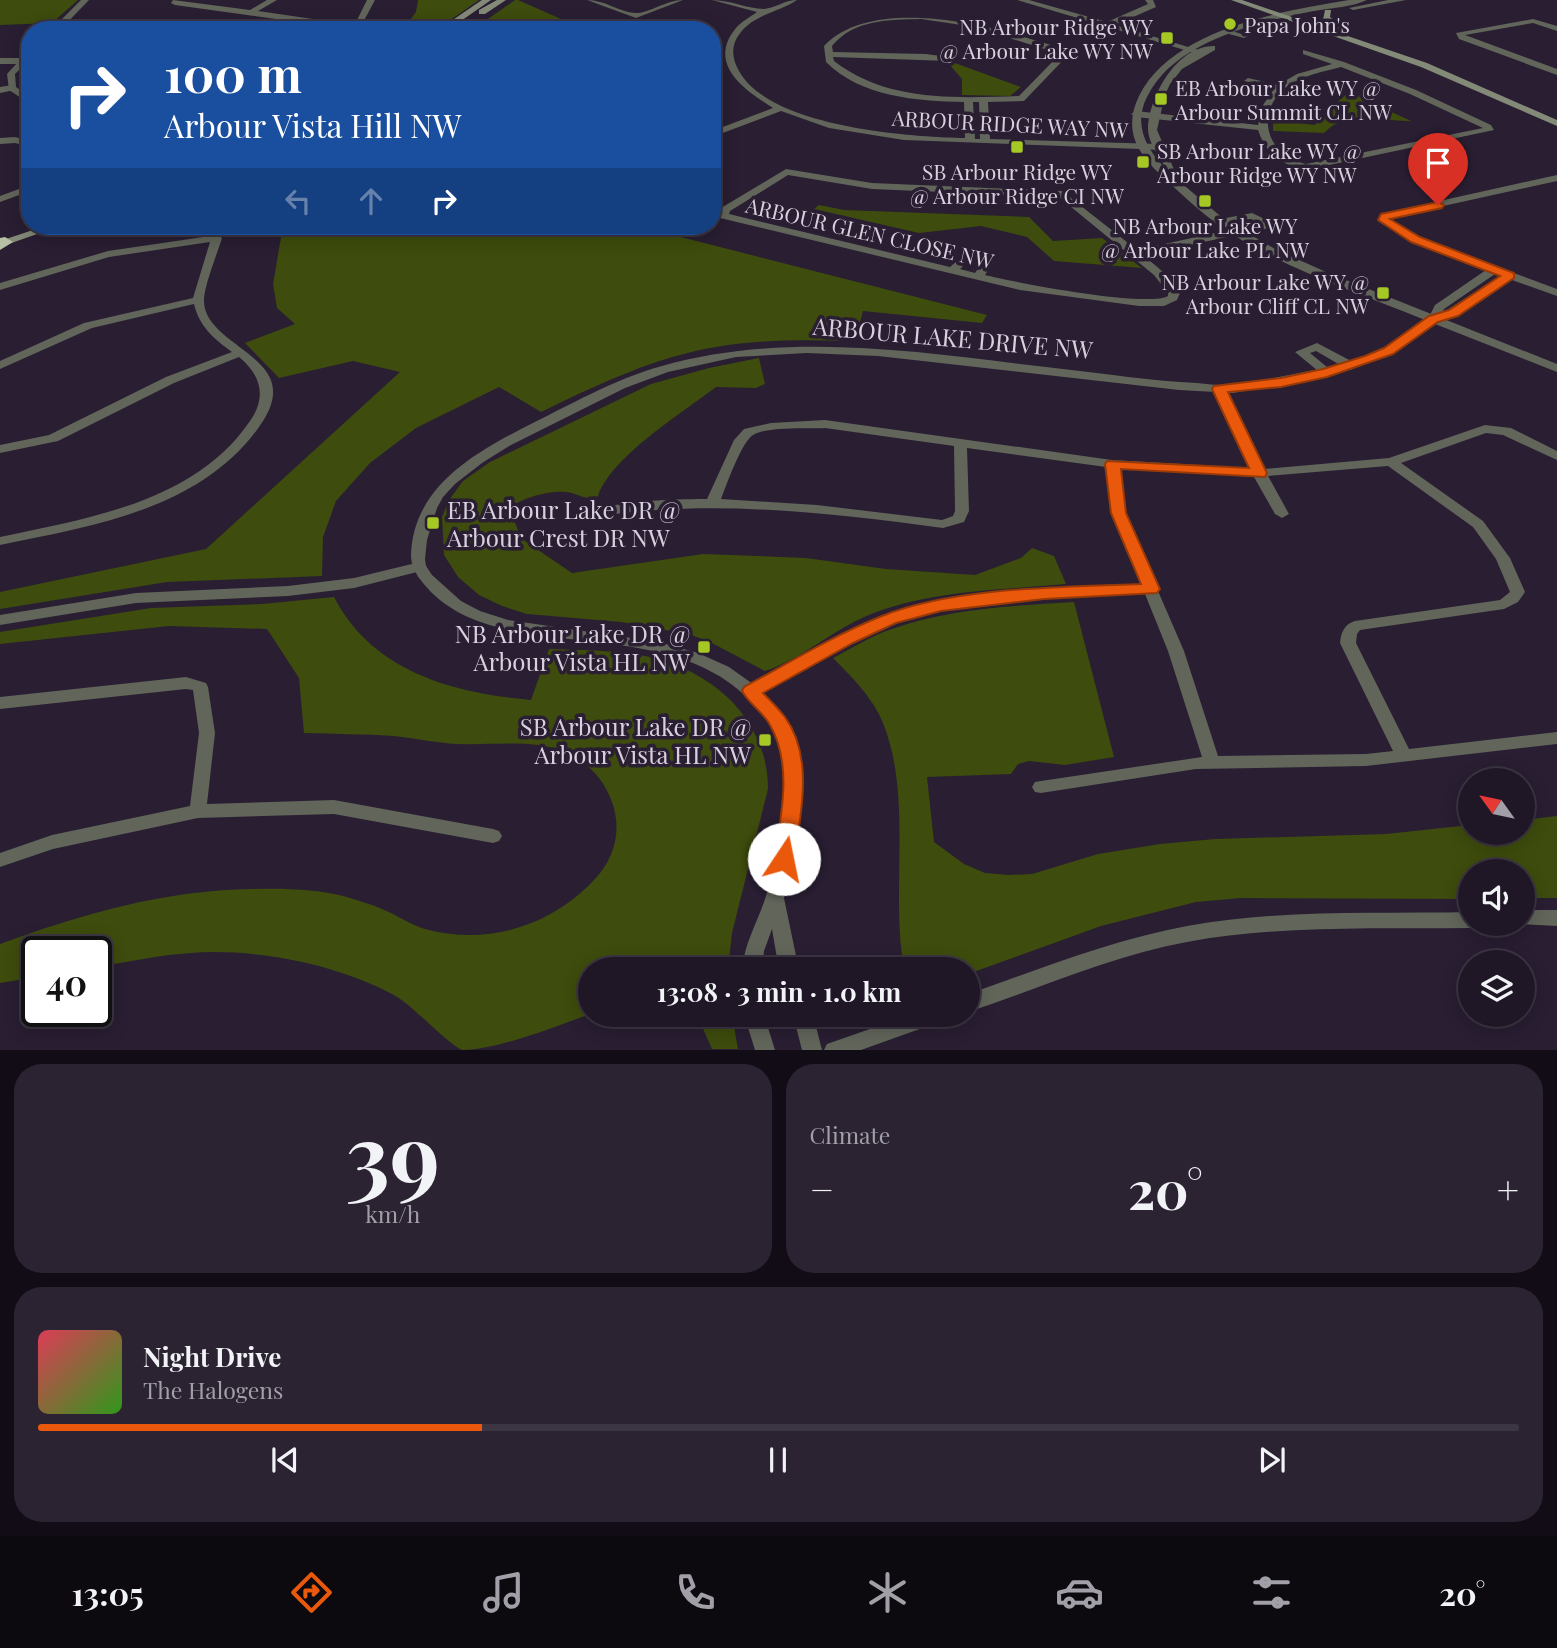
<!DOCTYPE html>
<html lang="en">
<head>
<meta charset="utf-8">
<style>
  :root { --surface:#1f1626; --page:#2c2332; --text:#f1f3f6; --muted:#a19fa7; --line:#3c3543; --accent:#ea580c }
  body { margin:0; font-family:"Playfair Display",serif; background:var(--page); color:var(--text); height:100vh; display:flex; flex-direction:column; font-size:26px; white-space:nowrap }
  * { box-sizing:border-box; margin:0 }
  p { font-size:23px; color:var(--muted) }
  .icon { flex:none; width:38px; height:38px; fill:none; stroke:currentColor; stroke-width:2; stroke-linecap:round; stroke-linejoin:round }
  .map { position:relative; height:1050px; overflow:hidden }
  .details { display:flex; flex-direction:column; gap:14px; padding:14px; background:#110c15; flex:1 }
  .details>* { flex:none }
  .banner { position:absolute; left:21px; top:21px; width:700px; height:214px; border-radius:28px; box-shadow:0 4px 18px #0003,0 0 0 2px var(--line); background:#1a4fa0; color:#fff; overflow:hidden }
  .needle { width:46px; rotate:303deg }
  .fabs { position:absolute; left:1458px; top:768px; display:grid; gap:14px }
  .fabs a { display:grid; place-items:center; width:77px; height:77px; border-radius:50%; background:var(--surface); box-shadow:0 4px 18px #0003,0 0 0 2px var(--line); font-size:35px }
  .speed { position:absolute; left:21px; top:936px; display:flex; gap:14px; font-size:35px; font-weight:700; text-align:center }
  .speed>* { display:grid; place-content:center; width:91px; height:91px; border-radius:50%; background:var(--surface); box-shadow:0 4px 18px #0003,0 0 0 2px var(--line); line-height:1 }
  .speed .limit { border:4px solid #111; border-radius:10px; background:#fff; color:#111 }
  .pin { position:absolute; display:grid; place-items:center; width:60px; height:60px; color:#fff; margin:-72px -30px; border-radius:50% 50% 50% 0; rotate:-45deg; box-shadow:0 0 7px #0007 }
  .pin .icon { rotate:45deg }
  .me { position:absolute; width:77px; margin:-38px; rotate:11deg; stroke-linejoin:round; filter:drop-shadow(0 0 5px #0008) }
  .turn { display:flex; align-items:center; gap:24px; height:147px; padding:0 28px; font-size:32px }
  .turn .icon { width:91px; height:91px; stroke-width:2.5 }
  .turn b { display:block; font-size:49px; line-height:60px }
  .lanes { display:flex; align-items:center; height:66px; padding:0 28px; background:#0003; justify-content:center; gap:35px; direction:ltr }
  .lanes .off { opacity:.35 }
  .big { font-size:52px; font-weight:700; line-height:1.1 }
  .details .tile { flex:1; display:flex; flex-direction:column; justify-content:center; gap:10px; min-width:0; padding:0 24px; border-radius:28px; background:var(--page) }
  .details .dial { align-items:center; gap:0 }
  .dial b { font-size:91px; line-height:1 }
  .song { display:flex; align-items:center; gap:21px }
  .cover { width:84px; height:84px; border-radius:10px; background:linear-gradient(135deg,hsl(350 70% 55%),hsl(110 70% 35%)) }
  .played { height:7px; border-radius:4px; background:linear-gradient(90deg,var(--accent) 30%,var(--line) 30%) }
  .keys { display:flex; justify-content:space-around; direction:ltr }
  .heat { display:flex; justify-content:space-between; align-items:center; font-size:38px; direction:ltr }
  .details .tiles { flex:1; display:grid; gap:14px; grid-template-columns:1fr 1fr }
  .tile:last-child { grid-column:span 2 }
  .trip { position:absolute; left:578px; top:957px; width:402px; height:70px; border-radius:35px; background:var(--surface); box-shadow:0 4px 18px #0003,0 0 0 2px var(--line); font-weight:700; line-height:70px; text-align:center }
  .tab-bar { display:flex; height:112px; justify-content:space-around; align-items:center; background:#0c090f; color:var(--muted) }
  .tab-bar .icon { width:49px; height:49px }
  .tab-bar .active { color:var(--accent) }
  .tab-bar b { font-size:32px; color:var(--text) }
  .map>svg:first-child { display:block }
  .green { fill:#3e4c0d }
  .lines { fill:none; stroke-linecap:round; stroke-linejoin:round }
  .minor { fill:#61655a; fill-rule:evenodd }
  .tertiary { fill:#61655a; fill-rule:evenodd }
  .secondary { fill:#848a78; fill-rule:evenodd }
  .motorway { fill:#b7c0a5; fill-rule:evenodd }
  .route { fill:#ea580c; stroke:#983908; stroke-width:2 }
  .poi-dot { fill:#a5c824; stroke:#291e32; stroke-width:2.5 }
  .labels { text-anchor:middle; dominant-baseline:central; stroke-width:7; stroke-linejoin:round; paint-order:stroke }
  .far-poi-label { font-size:21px; fill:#d8d0de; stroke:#291e32; text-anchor:start }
  .far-street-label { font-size:21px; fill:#d8d0de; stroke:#291e32 }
  .street-label { font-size:24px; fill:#d8d0de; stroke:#291e32 }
  .poi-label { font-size:24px; fill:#d8d0de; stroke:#291e32; text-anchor:end }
</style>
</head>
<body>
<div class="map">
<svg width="1557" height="1050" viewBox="0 0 1557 1050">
  <rect width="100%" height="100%" fill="#291e32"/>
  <g class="green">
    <polygon points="0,0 78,0 52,23 0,25"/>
    <polygon points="418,0 479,0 436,30 403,30 416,12"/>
    <polygon points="515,0 518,0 586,30 472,30"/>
    <polygon points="955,63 1021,87 1010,96 962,95 962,79 949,64"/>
    <path d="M1349,92L1411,121C1379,122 1350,107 1324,133L1273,131V120L1315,125L1321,116Z"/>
    <polygon points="819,205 844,210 1029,217 1053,241 1102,238 1142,268 1054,261 1027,237 981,226 919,233 814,209"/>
    <path d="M283,226H664L669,234L987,315L982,323L863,311L855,341C809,340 762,339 716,347C655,357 597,385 541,412L499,387L416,428L370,463L336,501L323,537L322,576L167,582L0,609V592L206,549L400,372L353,361L279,378L245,343L295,324L277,308L273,284Z"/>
    <path d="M759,358L765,384L756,388L716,387C682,413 611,457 598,496C586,502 578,493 566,492C551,490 519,498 509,509L522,539L572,573L703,554L806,558L886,569L975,575L1021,558L1032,548L1054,556L1066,584C1001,590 931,590 869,615C834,629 800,660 765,671L708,641L688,634L621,622L527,614L502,606L479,595L458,577L444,555L442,517L449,500L463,481L490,462L651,384L709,368Z"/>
    <path d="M334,597C373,672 453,693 531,700L549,649C579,650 610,650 640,655C709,667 768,717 768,789L732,933L728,969L590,970V1014C557,1026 497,1050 463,1050C449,1046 411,1003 392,994C336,964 255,948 191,953C159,955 128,962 96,967V952H37V977L0,983V944C82,914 165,890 252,889C284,888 317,889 347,897C359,901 371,904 382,909C397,915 411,925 425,929C487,946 551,926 594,880C615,858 622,830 612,802C604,780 589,763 567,753C534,738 493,746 457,744C436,743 415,738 394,736C365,734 334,734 304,733L299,678L267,629L169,626L0,644V632L151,608L262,604Z"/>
    <path d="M1074,602L1114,757L1065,765L1029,761L1018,764L1011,774L927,777L934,842L964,864L985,873L1009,875L1032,874L1098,854L1160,844L1215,839L1386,834L1470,825V833H1522L1523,820L1557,816V898H1523L1522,872H1470V899L1241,898L1196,902L1101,926L968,974V970L904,969C890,890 913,798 883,723C873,698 852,677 833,658C852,648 871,636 892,629C950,608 1013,606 1074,602Z"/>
    <polygon points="697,1015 732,1015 738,1049 712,1049"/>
  </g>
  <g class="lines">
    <g class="minor">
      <polygon points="173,0 250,10 267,0 277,0 258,11 313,19 356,22 367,0 375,0 359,30 351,30 353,26 313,24 175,5 171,3"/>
      <path d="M587,0C605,0 619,12 635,13C648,14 666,0 683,0L636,18Z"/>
      <path d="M712,0C730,0 748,9 764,9C775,8 785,0 797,0C780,12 755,14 741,32C731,44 731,57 739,71C770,127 908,137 965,138L964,102C916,101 861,97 826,62L824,46C867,0 968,20 1024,37C1039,42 1057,45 1070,53L1024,101L988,102L990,139L1159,144L1164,147L1159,150L1140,149L904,140L829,128L781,111L712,137V131L773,108C745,90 706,64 736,28C741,22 750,17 757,12ZM921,19L975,27L1060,54L1019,96C955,98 887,102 834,61L833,57L948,61V57L926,54L833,52L832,46C854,19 889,20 921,19ZM973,102H979L980,139H975Z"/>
      <polygon points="1017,0 1029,0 1107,22 1148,4 1145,0 1153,0 1156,7 1115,25 1205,52 1198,54"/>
      <polygon points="1533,19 1557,26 1557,31 1533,23 1465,35 1557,69 1557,75 1459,39 1456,33"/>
      <polygon points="1229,30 1248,36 1244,38 1229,34"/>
      <path d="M1303,50L1344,62L1416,90L1491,125L1494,130L1306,170C1283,166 1265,153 1258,130L1136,117L1131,114L1136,111L1258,125L1263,105L1274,89L1244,81L1248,78L1278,85L1297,74L1332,64L1303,54ZM1341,67L1410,94L1483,128L1306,164C1265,156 1254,110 1288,86C1303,75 1323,72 1341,67Z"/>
      <polygon points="0,58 22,58 26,61 22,64 0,64"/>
      <polygon points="12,85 16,88 15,90 0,93 0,87"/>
      <polygon points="15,137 30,141 30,147 15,143 0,144 0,138"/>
      <path d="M786,169L872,183L1062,191L1137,250L1260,223L1251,219L1217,224V220L1221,219L1252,213L1271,222L1269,228L1143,255L1162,271L1180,293L1177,300L1164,306H1139L1020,290L720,218L721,208ZM788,175L872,189L1059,197L1154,275L1168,293V296C1147,308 1013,282 985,275L994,261C976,245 965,253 950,267L729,214L730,211ZM971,259L983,262L975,273L960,269Z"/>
      <path d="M1557,175V181L1389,218L1420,238L1557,289V296L1512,280C1491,293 1455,324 1430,321L1428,319L1435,305L1486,270L1412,242L1379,222L1378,220L1381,214ZM1495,274L1502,276L1442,313L1444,309Z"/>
      <polygon points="30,185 30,191 0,202 0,196"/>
      <path d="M217,235L222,238C217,254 205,284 204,299C202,334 257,349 270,378C278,396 269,413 259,427C200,510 92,526 0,545V537C89,518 195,502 250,421C267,397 261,375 239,357L174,383L58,441L0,453V445L49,435L166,377L232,352C214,339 199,326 194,304L92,328L0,369V361L84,323L193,298L210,242L109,257L0,290V283L108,251Z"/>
      <polygon points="1317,343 1355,363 1357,366 1351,370 1347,369 1316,351 1310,353 1333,372 1327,376 1323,375 1295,352"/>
      <path d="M1219,385L1225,389L1264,469L1389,458L1485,425L1511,428L1557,451V460L1503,435L1486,433L1401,463L1483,521L1510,558L1525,592L1518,602L1504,609L1360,630L1357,634L1356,643L1409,749L1557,732V744L1366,766L1196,769L1041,793L1035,792L1032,787L1035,782L1041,781L1202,757L1168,651L1145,594C1057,597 962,595 879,628C836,646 797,673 757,695H745L743,691L745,687C786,665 825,639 868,622C953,587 1050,587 1141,585L1111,513L1106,467L967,448L969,511L964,522L943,528C830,513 719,500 606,515L599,511C612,500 687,499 707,499L734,440L744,429L771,423L825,420L1112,460L1250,468L1213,389ZM825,428L954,446L955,511L953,516L942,520L817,505L721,499C727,484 741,443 753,435C768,426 808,429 825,428ZM1388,466L1473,527L1496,559L1510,592L1500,600L1355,621C1344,624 1341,633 1340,643L1393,751L1366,754L1218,756L1184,651L1158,591L1159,589L1156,585L1125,513L1119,468L1254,477L1275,514L1282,518L1289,514L1268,476Z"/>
      <polygon points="420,562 427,567 425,570 354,588 288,596 136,603 0,625 0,615 136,593 288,586 354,578"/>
      <polygon points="186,677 206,683 208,687 215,733 207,804 334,800 493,829 499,831 502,836 499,841 493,843 334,814 198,818 53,849 0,867 0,853 52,835 190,806 199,733 193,690 186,689 0,709 0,697"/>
    </g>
    <g class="tertiary">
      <polygon points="81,0 89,0 60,30 51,30"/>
      <path d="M1349,0H1367C1353,7 1331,8 1314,11C1258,22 1174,41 1147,97C1133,124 1146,149 1166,169C1160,157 1148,143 1148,129C1149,96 1177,45 1215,46V50L1182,69L1170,84L1165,95L1157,130L1179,181L1225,220L1275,249L1326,272L1557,364V372L1435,324L1393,354L1327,376L1233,393L1179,390L878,356L807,353L736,357L668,372L625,388L511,445L482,463L455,484L443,497L437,508L427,540L425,559L426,566L432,575L461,601L480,611L508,620L659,642L698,653L729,667L757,687L782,715L794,738L799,759L802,782L799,831L784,898L799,970H779L772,929L764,951L762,970H742C744,945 756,925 764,902C780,858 790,806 783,760C779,738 770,722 755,706C700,642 606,646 530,634C494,628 459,619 432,593C422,582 411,571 411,555C413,489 471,455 523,428C568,406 614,379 662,366C793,329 931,354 1063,369C1108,374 1152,381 1197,383C1209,384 1221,386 1233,385C1244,385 1257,381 1268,379C1306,372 1345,365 1381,350C1397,343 1411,330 1425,320C1362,294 1294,272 1235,236C1214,223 1195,207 1177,190C1163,177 1147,164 1138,147C1129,130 1131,112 1139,96C1172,29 1282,11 1349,0Z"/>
      <polygon points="1388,0 1406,0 1353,10 1349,8"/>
      <polygon points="27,52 30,52 30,59 15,74 16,87 30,97 30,104 9,90 7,74"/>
      <polygon points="1522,910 1557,910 1557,926 1517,924 1522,924"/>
      <path d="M1470,912V924H1477L1470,928C1376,929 1280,925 1187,942C1111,956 1041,988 968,1012V994C1040,969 1112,940 1187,926C1280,909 1376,914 1470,912Z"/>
      <polygon points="744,1015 764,1015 775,1050 755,1050"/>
      <polygon points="793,1015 813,1015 822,1050 802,1050"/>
      <polygon points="910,1015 945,1015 942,1021 861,1050 824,1050 827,1044"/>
    </g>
    <g class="secondary">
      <polygon points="482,0 491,0 448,30 438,30"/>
      <polygon points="497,0 506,0 485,14 479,14 479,10"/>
      <polygon points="1231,0 1242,0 1427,63 1557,120 1557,126 1421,67"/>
      <polygon points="1325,10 1331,10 1330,17 1346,28 1346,32 1340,32 1323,20"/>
      <polygon points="45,226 60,226 0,247 0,241"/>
    </g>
    <polygon class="motorway" points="5,237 13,242 0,250 0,238"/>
  </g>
  <path class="route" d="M1438,202L1444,205L1442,208L1390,219L1420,237L1514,273V278L1458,316L1438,322L1393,354L1327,377L1281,387L1228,392L1267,473L1265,477L1121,469L1126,513L1160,589L1157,593L1044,599L941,611L896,623L853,643L763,693C770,700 778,708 785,717C814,757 801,815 794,859L791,865L784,867L777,865L774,859C781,817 793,765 770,725C763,712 749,704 742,691L744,687C790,662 834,635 882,616C954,587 1063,587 1141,584L1111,513L1105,464L1107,461L1249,468L1212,389L1214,386L1281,378L1323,369L1365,356L1384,348L1429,316L1449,310L1500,276L1411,242L1378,220L1381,214Z"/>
  <g class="poi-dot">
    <circle cx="1230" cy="24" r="7"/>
    <rect x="1160" y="31" width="14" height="14" rx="3.5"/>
    <rect x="1154" y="92" width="14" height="14" rx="3.5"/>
    <rect x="1010" y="140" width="14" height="14" rx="3.5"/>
    <rect x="1136" y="155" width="14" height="14" rx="3.5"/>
    <rect x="1198" y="194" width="14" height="14" rx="3.5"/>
    <rect x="1376" y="286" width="14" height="14" rx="3.5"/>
    <rect x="426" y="516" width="14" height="14" rx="3.5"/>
    <rect x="697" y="640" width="14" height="14" rx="3.5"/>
    <rect x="758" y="733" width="14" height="14" rx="3.5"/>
  </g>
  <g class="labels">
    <g class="far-poi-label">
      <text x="1244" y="24">Papa John's</text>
      <text x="1153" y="26" text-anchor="end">NB Arbour Ridge WY<tspan x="1153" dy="24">@ Arbour Lake WY NW</tspan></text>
      <text x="1175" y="87">EB Arbour Lake WY @<tspan x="1175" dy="24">Arbour Summit CL NW</tspan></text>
      <text x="1157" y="150">SB Arbour Lake WY @<tspan x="1157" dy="24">Arbour Ridge WY NW</tspan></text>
      <text x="1017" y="171" text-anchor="middle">SB Arbour Ridge WY<tspan x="1017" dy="24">@ Arbour Ridge CI NW</tspan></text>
      <text x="1205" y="225" text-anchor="middle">NB Arbour Lake WY<tspan x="1205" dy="24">@ Arbour Lake PL NW</tspan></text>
      <text x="1369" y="281" text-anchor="end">NB Arbour Lake WY @<tspan x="1369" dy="24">Arbour Cliff CL NW</tspan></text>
    </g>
    <g class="far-street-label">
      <text transform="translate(1010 123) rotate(3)">ARBOUR RIDGE WAY NW</text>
      <text transform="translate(870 232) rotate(13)">ARBOUR GLEN CLOSE NW</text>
    </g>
    <g class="street-label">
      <text transform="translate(953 337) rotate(5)">ARBOUR LAKE DRIVE NW</text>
    </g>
    <g class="poi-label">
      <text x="447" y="509" text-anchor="start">EB Arbour Lake DR @<tspan x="447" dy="28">Arbour Crest DR NW</tspan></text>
      <text x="690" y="633">NB Arbour Lake DR @<tspan x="690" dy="28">Arbour Vista HL NW</tspan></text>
      <text x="751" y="726">SB Arbour Lake DR @<tspan x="751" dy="28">Arbour Vista HL NW</tspan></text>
    </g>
  </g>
</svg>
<div class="fabs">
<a><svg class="needle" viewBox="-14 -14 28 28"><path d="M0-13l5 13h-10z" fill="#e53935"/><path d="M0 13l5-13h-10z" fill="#a19fa7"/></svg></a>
<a><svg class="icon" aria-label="sound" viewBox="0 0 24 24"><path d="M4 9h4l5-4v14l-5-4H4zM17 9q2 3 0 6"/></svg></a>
<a><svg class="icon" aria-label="layers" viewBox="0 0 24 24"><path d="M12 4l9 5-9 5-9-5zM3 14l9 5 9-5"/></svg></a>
</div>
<div class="speed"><div class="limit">40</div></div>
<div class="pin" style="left:1438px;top:205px;background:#d93025"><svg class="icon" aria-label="arrive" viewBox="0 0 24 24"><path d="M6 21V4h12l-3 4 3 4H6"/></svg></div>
<svg class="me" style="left:784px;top:859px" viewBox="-20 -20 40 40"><circle r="19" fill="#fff"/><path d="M0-13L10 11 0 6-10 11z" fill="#ea580c"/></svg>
<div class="trip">13:08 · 3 min · 1.0 km</div>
<div class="banner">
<div class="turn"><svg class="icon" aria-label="right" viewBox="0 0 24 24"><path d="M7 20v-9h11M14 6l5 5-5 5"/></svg><div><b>100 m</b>Arbour Vista Hill NW</div></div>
<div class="lanes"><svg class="icon off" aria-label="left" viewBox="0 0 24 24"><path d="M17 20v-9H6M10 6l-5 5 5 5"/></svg><svg class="icon off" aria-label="ahead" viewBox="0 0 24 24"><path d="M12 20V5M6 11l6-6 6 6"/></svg><svg class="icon" aria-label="right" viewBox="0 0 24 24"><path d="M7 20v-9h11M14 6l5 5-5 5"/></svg></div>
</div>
</div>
<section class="details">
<div class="tiles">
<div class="tile dial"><b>39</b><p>km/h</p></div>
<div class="tile"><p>Climate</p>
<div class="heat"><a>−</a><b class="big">20°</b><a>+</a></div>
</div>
<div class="tile">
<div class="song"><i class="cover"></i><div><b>Night Drive</b><p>The Halogens</p></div></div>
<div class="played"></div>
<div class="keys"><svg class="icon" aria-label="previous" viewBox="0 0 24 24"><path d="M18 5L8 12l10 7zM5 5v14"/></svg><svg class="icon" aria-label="pause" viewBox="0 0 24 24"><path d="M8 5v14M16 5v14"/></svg><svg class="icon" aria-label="next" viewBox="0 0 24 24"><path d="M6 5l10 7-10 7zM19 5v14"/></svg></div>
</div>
</div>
</section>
<nav class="tab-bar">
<b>13:05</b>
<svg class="icon active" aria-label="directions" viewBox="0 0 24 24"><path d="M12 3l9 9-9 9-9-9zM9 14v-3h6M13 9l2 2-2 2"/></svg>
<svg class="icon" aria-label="music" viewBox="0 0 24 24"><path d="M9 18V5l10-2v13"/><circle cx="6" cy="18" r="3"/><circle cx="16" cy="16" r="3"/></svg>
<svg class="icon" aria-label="phone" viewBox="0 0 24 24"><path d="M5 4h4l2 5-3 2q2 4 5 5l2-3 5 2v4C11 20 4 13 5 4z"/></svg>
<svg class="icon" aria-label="climate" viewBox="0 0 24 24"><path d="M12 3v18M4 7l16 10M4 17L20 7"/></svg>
<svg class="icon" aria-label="car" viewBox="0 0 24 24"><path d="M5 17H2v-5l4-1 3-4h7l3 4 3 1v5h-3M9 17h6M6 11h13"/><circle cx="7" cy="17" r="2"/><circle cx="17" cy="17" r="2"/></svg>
<svg class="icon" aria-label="filters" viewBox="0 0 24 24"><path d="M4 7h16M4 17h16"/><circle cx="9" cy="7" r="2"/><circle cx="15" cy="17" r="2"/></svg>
<b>20°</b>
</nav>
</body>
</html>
